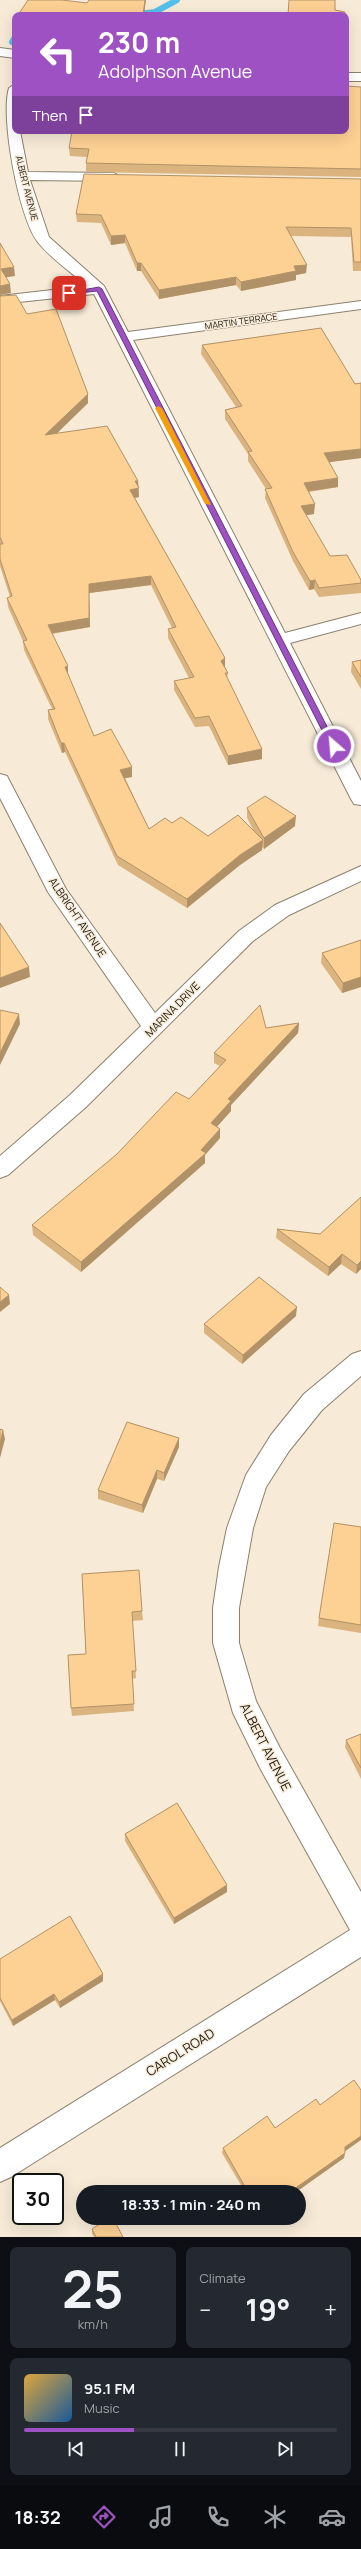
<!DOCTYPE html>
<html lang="en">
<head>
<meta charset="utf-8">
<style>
  :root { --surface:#171b24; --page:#242831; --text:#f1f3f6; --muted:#9ea1a6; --line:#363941; --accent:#9d51c2 }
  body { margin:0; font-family:Manrope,sans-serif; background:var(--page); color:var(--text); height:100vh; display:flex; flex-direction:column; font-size:15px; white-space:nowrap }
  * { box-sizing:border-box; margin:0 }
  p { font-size:13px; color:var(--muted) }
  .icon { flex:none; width:22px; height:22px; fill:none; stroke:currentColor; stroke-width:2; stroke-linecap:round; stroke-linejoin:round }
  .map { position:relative; height:2237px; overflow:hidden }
  .details { display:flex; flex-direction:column; gap:10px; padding:10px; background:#0d0f14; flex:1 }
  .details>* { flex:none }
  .guide { position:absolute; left:12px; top:12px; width:337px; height:122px; border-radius:8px; box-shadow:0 4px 16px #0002; background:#9d51c2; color:#fff; overflow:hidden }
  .speed { position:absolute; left:12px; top:2173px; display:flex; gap:8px; font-size:20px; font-weight:700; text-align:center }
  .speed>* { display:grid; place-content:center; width:52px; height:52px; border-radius:50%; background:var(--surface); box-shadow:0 4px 16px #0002; line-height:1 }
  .speed .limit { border:2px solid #111; border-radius:6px; background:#fff; color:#111 }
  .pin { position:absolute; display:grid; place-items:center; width:34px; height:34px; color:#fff; margin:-17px; border-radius:8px; box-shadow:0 2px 6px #0006 }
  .me { position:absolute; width:44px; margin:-22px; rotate:333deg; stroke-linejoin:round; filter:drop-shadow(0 0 3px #0008) }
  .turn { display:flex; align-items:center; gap:14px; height:84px; padding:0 20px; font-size:18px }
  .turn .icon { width:52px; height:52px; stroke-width:2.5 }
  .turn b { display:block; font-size:28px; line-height:34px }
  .then { display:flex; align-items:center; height:38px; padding:0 20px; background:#0003; gap:8px; font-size:15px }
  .big { font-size:30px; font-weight:700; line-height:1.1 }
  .details .widget { flex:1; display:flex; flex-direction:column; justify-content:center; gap:6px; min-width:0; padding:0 14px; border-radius:8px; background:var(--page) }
  .details .dial { align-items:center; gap:0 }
  .dial b { font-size:52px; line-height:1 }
  .song { display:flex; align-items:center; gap:12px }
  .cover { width:48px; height:48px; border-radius:6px; background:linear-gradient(135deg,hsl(40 70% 55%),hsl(210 70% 35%)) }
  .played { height:4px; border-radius:2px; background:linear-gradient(90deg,var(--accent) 35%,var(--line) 35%) }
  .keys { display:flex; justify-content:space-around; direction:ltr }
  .heat { display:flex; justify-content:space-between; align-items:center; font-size:22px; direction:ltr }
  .details .tiles { flex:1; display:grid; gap:10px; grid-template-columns:1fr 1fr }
  .widget:last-child { grid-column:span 2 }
  .trip { position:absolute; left:76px; top:2185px; width:230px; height:40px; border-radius:20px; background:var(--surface); box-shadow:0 4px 16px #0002; font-weight:700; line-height:40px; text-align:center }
  .tabs { display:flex; height:64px; justify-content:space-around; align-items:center; background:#090b0e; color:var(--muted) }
  .tabs .icon { width:28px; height:28px }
  .tabs .on { color:var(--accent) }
  .tabs b { font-size:18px; color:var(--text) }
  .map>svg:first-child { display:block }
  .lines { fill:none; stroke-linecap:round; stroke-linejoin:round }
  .stream { stroke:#54c1eb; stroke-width:6 }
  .minor-casing { stroke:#8b806e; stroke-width:2 }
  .minor { fill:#fff; fill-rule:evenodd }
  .wall { fill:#dab37f }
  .shaded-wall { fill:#b19268 }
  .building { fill:#fdd094; stroke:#b19268 }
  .route { fill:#9d51c2; stroke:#66357e }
  .slow { fill:#f59e0b }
  .labels { text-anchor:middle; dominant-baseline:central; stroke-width:3; stroke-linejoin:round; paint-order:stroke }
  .far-street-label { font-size:9px; fill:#1e1912; stroke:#f7ebd7 }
  .street-label { font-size:11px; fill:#1e1912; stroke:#f7ebd7 }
  .near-street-label { font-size:13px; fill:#1e1912; stroke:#f7ebd7 }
</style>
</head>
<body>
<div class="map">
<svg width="361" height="2237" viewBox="0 0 361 2237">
  <rect width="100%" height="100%" fill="#f7ebd7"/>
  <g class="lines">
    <g class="stream">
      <polyline points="131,15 155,12 177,0"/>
      <polyline points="12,42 15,37"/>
    </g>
    <defs>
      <g id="minor">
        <polygon points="0,48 15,50 15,58 0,56"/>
        <rect x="346" y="73" width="15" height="8"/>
        <path d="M15,84V131H20L28,172L114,173L121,177L114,181L30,180L49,237L104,286L128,332L361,301V309L133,340L285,633L361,613V624L290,643L361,781V805L354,804L351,799L94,294L0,304V296L87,286C71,272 50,258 37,241C19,217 0,117 9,88Z"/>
        <polygon points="0,774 7,776 9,780 66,889 155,1013 239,931 275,905 361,866 361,881 289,915 253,941 86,1107 8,1175 0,1178 0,1156 70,1095 141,1026 48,892 0,798"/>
        <polygon points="361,1351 361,1376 322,1410 289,1451 266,1487 253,1528 239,1608 239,1643 256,1701 280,1748 361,1892 361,1957 11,2177 0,2182 0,2148 350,1930 260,1768 233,1713 213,1643 213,1608 219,1567 227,1528 246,1475 271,1435 304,1394 352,1354"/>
      </g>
    </defs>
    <use href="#minor" class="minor-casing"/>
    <use href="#minor" class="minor"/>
  </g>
  <g class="wall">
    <polygon points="361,87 361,177 86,172 86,163 87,157 70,156 69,148"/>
    <polygon points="361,179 361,271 353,271 351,237 291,236 306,273 296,275 296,280 241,291 236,285 159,299 141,271 137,271 125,243 111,245 101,223 77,222 76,214"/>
    <polygon points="0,296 27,314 88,394 88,403 57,433 138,481 139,497 135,498 225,658 225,667 228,673 227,678 262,759 228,765 209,726 195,727 174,690 174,681 189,678 168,638 168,629 172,628 151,585 89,593 90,627 52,634 68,666 68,675 94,736 132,767 132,777 125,778 149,829 172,823 208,836 254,831 247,818 247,808 295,826 264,849 262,847 262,850 240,865 187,908 118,865 65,752 62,753 48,719 48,710 52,709 24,650 23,641 8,607 7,598 10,597 0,566"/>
    <polygon points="202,345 361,458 329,462 338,487 309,492 314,514 306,515 330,556 361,580 361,593 319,597 314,589 309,590 293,561 265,498 266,489 248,461 248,454 225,419 225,410 236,407 201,354"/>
    <polygon points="361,660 361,689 351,672 352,662"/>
    <polygon points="361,940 361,987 342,993 321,963 322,953"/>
    <polygon points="299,1023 298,1033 231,1105 231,1111 217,1127 220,1129 220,1138 205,1155 205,1163 81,1272 33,1235 32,1225 189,1099 220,1066 214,1063 214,1053 266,1028"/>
    <polygon points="361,1197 361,1269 356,1274 341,1264 328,1276 276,1238 277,1229 320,1234"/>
    <polygon points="296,1316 242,1364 204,1333 204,1324"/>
    <polygon points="179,1438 179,1447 164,1481 157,1479 143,1513 98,1499 98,1490"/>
    <polygon points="361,1527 361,1633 318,1626 319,1618"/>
    <polygon points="82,1574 142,1611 143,1620 132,1621 136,1678 132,1679 134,1711 72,1716 71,1708 86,1654"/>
    <polygon points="361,1734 361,1779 345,1747 346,1740"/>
    <polygon points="125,1834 227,1892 174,1924 125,1841"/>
    <polygon points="0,1959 103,1981 60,2008 55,2000 13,2026 0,2001"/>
    <polygon points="275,2128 345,2152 344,2158 296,2192 245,2192 222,2153 223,2148"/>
    <polygon points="92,2229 123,2237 94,2237 92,2234"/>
  </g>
  <g class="shaded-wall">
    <polygon points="145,0 146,0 144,15 143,15"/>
    <polygon points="125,235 125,243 111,245 111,236"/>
    <rect x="137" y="263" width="4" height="8"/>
    <polygon points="307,265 306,273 296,275 296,280 241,291 241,282 294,266"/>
    <polygon points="14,267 15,276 2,278 1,269"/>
    <polygon points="236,277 236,285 159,299 159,290"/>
    <polygon points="10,284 11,293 0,295 0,286"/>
    <polygon points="88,394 88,403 46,444 45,435"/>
    <polygon points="361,449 361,458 323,463 324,453"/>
    <polygon points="338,478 338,487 304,492 304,483"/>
    <polygon points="135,481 138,481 139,497 130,499 130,490"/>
    <polygon points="315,504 314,514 301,516 301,506"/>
    <polygon points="151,576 151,585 89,593 90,627 48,634 48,625 89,584"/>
    <polygon points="315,580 314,589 309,590 310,581"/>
    <polygon points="225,658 225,667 221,661"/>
    <polygon points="68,666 68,675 65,667"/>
    <polygon points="61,743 64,743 65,752 62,753"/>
    <polygon points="262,749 262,759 228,765 228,756"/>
    <polygon points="132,767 132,777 121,779 120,770"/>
    <polygon points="296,816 295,826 264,849 264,838"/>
    <polygon points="263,840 262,850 240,865 187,908 187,899 240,855"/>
    <polygon points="29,967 30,977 0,988 0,978"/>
    <polygon points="361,977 361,987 342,993 343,983"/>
    <polygon points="19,1014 20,1024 0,1065 0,1053"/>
    <polygon points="299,1023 298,1033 231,1105 231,1111 211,1133 211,1123 228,1099"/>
    <polygon points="220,1129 220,1138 205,1155 205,1163 81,1272 81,1262 201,1150"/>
    <polygon points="342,1254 341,1264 328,1276 329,1267"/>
    <polygon points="361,1261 361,1269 356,1274 357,1265"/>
    <polygon points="9,1295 10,1304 0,1312 0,1302"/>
    <polygon points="297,1307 296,1316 242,1364 243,1355"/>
    <polygon points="3,1430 5,1439 0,1458 0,1444"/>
    <polygon points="179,1438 179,1447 164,1481 164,1473"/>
    <polygon points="157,1470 157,1479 143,1513 142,1505"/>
    <polygon points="227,1885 227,1892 174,1924 174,1918"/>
    <polygon points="103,1974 103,1981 60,2008 59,2002"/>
    <polygon points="54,1994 55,2000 13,2026 12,2020"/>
    <polygon points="361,2136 361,2140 344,2152 345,2147"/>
    <polygon points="345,2153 344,2158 296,2192 290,2192"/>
  </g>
  <g class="building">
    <polygon points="28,0 62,0 87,3 89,0 145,0 143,15 18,15"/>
    <polygon points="289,0 335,0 335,10 345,12 345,15 288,15"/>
    <polygon points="346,86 361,87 361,169 86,163 89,149 69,148 72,131 346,131"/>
    <polygon points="84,174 361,179 361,262 354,262 351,228 286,227 307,265 294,266 296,271 241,282 236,277 159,290 141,263 137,263 125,235 111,236 101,215 76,214"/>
    <polygon points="0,243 14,267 1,269 10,284 0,286"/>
    <polygon points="16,295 27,314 56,309 88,394 45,435 107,426 138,481 135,481 139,488 130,490 225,658 221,661 228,673 225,673 262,749 228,756 209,716 195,718 174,681 194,677 168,629 176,627 151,576 89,584 89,618 48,625 68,666 65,667 94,736 111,729 132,767 120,770 149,829 165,818 172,823 181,817 208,836 238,815 263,840 240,855 187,899 117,856 64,743 61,743 48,710 55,709 23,641 27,640 7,598 12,596 0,559 0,544 3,544 0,537 0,296"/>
    <polygon points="321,328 355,384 361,383 361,449 324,453 338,478 304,483 315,504 301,506 330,556 347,555 361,580 361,583 319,588 315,580 310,581 293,552 265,489 272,488 248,452 252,451 225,410 242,406 202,345"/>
    <polygon points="361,660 361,677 352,662"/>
    <polygon points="265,796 296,816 264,838 247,808"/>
    <polygon points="0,923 29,967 0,978"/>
    <polygon points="361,940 361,977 343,983 322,953"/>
    <polygon points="260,1005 266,1028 299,1023 228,1099 231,1101 211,1123 220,1129 201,1150 206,1153 81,1262 32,1225 117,1154 176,1092 189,1099 226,1060 214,1053"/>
    <polygon points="0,1010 19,1014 0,1053"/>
    <polygon points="361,1197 361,1261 357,1265 342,1254 329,1267 277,1229 320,1234"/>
    <polygon points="259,1277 297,1307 243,1355 204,1324"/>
    <polygon points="0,1287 9,1295 0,1302"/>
    <polygon points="127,1422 179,1438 164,1473 157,1470 142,1505 98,1490"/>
    <polygon points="0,1429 3,1430 0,1444"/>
    <polygon points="334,1523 361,1527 361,1625 319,1618"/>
    <polygon points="139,1570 142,1611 132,1612 136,1671 132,1671 134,1704 71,1708 68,1655 86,1654 82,1574"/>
    <polygon points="361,1734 361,1768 346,1740"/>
    <polygon points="177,1803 227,1885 174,1918 125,1834"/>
    <polygon points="70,1916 103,1974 59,2002 54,1994 12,2020 0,1998 0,1959"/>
    <polygon points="354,2080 361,2090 361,2136 345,2147 345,2153 290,2192 248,2192 223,2148 267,2116 275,2128 316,2099 320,2105"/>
    <polygon points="109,2218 113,2218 123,2237 96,2237 92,2229"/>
  </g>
  <polygon class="route" points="99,287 102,289 337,746 336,748 330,746 97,291 69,294 66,293"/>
  <polygon class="slow" points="158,406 162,408 211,505 205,504 155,408"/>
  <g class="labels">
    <g class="far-street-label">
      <text transform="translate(27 188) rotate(76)">ALBERT AVENUE</text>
      <text transform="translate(241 321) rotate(-8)">MARTIN TERRACE</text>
    </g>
    <g class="street-label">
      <text transform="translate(78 917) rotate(56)">ALBRIGHT AVENUE</text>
      <text transform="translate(172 1009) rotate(-45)">MARINA DRIVE</text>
    </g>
    <g class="near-street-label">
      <text transform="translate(266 1747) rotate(63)">ALBERT AVENUE</text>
      <text transform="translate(180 2052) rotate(-32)">CAROL ROAD</text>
    </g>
  </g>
</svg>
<div class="speed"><div class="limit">30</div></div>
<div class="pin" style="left:69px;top:293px;background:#d93025"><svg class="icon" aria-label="arrive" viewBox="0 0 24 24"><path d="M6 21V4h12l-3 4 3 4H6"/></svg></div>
<svg class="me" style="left:334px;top:746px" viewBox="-20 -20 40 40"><circle r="17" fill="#9d51c2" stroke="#fff" stroke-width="3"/><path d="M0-11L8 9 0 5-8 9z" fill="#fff"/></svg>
<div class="trip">18:33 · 1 min · 240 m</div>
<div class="guide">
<div class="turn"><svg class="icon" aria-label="left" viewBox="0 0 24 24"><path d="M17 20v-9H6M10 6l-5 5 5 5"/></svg><div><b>230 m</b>Adolphson Avenue</div></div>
<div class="then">Then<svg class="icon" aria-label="arrive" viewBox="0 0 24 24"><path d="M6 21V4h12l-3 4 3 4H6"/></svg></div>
</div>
</div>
<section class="details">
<div class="tiles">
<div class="widget dial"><b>25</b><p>km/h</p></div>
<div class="widget"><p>Climate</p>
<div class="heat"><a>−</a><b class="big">19°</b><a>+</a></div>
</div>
<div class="widget">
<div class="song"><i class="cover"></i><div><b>95.1 FM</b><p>Music</p></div></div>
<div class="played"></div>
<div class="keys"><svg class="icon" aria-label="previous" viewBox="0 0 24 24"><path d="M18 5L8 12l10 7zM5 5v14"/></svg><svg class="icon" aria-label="pause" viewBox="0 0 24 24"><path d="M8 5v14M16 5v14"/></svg><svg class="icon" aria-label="next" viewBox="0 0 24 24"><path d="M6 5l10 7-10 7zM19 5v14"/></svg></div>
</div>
</div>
</section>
<nav class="tabs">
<b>18:32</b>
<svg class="icon on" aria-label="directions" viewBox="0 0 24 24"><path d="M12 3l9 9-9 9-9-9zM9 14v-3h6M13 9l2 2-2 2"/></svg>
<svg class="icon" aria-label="music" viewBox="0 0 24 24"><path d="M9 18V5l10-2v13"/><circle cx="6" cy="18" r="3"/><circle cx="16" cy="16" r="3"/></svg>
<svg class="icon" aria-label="phone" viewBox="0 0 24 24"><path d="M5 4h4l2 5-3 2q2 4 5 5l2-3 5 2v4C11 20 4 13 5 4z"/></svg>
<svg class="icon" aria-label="climate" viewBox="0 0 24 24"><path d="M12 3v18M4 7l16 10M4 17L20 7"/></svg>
<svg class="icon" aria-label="car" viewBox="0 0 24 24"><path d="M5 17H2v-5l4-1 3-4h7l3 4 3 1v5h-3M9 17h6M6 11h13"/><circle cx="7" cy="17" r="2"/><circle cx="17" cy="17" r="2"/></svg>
</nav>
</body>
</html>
